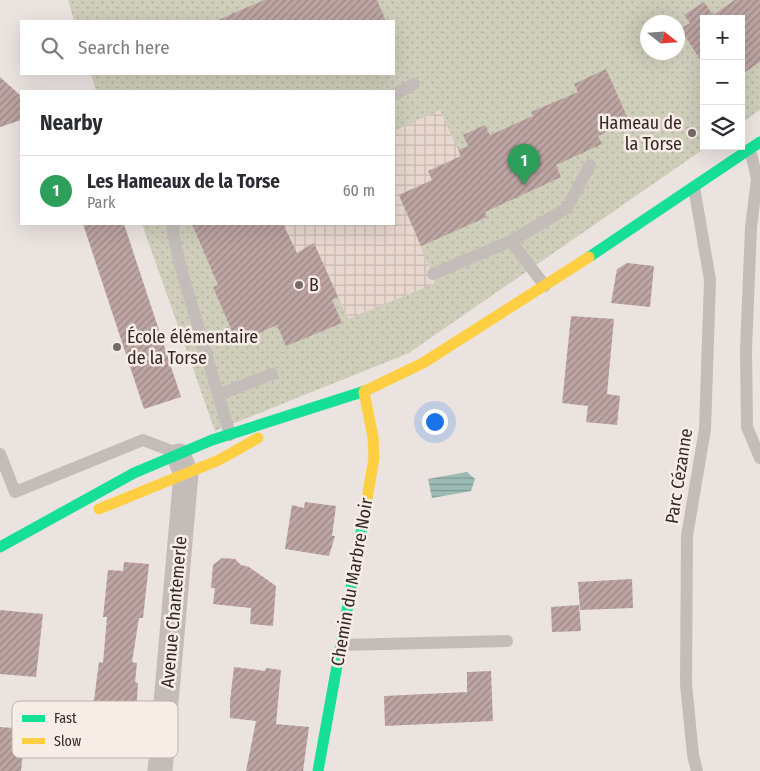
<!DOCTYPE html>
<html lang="en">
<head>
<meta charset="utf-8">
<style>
  :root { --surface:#fff; --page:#f7f7f7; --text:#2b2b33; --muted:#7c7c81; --line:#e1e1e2; --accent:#746a68 }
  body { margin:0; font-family:"Fira Sans Condensed",sans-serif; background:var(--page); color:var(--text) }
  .controls { position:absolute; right:15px; top:15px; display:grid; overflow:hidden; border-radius:0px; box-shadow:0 5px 20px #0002 }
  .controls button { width:45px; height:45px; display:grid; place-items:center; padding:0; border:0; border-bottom:1px solid var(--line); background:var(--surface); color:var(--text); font:25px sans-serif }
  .compass { position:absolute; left:640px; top:15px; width:45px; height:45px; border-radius:50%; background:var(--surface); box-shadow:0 5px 20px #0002; rotate:107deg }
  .you { position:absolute; left:434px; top:421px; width:18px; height:18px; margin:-12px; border:4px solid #fff; border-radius:50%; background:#1a73e8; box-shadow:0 0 0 8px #1a73e833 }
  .badge { display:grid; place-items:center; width:32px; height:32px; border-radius:50%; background:var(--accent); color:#fff; font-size:16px; font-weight:700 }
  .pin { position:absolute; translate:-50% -41px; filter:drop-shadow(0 1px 2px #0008) }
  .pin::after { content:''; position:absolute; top:26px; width:18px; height:15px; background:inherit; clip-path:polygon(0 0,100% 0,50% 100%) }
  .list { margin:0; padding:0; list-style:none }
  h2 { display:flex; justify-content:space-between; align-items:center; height:65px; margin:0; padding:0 20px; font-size:21px }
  h2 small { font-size:16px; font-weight:400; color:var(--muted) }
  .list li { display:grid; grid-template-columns:32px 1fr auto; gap:15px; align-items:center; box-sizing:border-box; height:70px; padding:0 20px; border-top:1px solid var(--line) }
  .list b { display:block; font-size:19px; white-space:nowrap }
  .list p { margin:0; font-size:16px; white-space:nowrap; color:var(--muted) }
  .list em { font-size:16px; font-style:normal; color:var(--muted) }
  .icon { flex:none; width:28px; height:28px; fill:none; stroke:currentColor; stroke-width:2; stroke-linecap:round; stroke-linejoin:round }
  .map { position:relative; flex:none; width:760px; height:771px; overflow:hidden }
  .search { position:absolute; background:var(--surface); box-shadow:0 5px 20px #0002; left:20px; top:20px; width:375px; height:55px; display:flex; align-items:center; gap:12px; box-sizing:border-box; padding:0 18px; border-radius:0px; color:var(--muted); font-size:19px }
  .panel { position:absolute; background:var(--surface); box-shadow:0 5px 20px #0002; left:20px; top:90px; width:375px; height:135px; border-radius:0px }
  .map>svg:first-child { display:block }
</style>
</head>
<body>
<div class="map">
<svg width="760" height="771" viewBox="0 0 760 771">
  <defs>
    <pattern id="park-dots" width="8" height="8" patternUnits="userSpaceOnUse" patternTransform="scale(1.25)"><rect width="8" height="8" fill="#cfcebb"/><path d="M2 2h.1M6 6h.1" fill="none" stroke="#b2b1a1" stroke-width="1.8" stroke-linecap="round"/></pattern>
    <pattern id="plaza-grid" width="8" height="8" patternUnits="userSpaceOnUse" patternTransform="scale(1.25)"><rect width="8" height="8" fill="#e8d8d0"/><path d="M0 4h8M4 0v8" fill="none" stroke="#c8b9b3"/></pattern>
    <pattern id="water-rules" width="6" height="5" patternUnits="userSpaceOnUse" patternTransform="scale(1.25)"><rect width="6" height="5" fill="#9dbbb5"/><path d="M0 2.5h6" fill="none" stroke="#819893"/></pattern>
    <pattern id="building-hatch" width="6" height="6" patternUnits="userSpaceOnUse" patternTransform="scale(1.25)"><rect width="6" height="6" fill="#bda5a3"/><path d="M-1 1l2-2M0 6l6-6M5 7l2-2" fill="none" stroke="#9a8685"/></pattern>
  </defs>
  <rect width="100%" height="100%" fill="#eae3e0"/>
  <path fill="url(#park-dots)" fill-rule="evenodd" d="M68 0H760V110L741 123V19H704V146H708L409 353 215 431 142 224H394V91H96L91 74H394V21H74ZM648 22H678V52H648Z"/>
  <polygon fill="url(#plaza-grid)" points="440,110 461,156 428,171 432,180 399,195 436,283 348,319 314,243 297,253 283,224 394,224 394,131"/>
  <polygon fill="url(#water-rules)" points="467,472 475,479 471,491 432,498 428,479"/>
  <g fill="url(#building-hatch)">
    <polygon points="264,0 377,0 386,21 216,21"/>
    <polygon points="735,0 760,0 760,62 741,75 741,19 704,19 704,65 680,29 690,23 684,15 704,2 713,15"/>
    <polygon points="606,69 629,121 598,136 602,144 556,165 561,177 485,212 487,217 421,246 399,195 432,180 428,171 461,156 458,150 468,146 463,135 485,125 490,135 533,116 531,112 578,92 574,84"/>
    <polygon points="0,77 21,96 21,120 0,127"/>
    <polygon points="83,224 124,224 181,397 144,409"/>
    <polygon points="192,224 283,224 297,253 314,243 338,297 332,300 342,323 286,346 277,325 237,343 213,287 218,285"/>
    <polygon points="627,263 654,266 650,307 611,303 617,269"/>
    <polygon points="571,316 614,319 607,394 620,396 617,425 586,422 588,406 562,403"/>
    <polygon points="305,502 336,506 332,536 335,536 329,556 285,549 292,505 304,508"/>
    <polygon points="222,558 235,559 241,565 249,567 276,586 273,626 250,624 251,608 213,604 215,588 211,588 213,565"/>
    <polygon points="124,562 149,564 143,618 139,618 132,662 137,663 135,682 138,683 137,701 134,701 133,713 126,712 124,726 91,723 99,662 103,663 107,617 103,617 108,570 123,571"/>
    <polygon points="632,579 633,608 580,610 578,582"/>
    <polygon points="579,605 581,631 552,632 551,607"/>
    <polygon points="0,610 43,614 36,677 0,674"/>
    <polygon points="234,667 265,671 266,668 281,670 276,724 309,727 303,771 246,771 256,721 230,718 230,701"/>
    <polygon points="491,671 493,721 385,726 384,696 467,692 467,672"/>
    <polygon points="0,727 25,729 21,771 0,771"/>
  </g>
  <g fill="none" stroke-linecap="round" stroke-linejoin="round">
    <g stroke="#c4bcb9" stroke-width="12">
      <polyline points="394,95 414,84"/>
      <polyline points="750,149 757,179 751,227 746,350 747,427 760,458"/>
      <polyline points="694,187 710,280 705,429 687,536 686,684 693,755 697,771"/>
      <polyline points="174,224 173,232 180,265 230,435"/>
      <polyline points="511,241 567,208 590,165"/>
      <polyline points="433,274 511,241 545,286"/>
      <polyline points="218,395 272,374"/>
      <polyline points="0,454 15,492 143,440 177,453"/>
      <polyline points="341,645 507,641"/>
    </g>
    <polyline stroke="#c4bcb9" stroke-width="25" points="160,771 186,474 179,456"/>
    <g stroke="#16e098" stroke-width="11">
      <polyline points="589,257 760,142"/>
      <polyline points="0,547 134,473 212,440 365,391"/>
      <polyline points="318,771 364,516"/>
    </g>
    <g stroke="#ffcf43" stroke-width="11">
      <polyline points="365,391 423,363 589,257"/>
      <polyline points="99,509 219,460 258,438"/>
      <polyline points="364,516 374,458 373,437 364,392"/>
    </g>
  </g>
  <g fill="#746a68" stroke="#f8ece7" stroke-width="2">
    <circle cx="692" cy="133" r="5"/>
    <circle cx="299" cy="285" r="5"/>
    <circle cx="117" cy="347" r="5"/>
  </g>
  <g text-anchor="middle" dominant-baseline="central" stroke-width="5" stroke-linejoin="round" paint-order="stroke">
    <g font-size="18" fill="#342927" stroke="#f8ece7" text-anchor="start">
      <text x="682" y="123" text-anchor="end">Hameau de<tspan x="682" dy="21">la Torse</tspan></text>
      <text x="309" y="285">B</text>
      <text x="127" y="337">École élémentaire<tspan x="127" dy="21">de la Torse</tspan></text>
    </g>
    <g font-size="18" fill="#342927" stroke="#f8ece7">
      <text transform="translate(679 476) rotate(-81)">Parc Cézanne</text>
      <text transform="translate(352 582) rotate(-80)">Chemin du Marbre Noir</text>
      <text transform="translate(174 612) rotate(-85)">Avenue Chantemerle</text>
    </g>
  </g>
  <rect x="12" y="701" width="166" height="57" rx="8" fill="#f8ece7" stroke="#bdb2ad" stroke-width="1"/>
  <rect x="22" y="715" width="23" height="7" fill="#16e098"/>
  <rect x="22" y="738" width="23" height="6" fill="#ffcf43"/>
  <g font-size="14" fill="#342927">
    <text x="54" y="723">Fast</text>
    <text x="54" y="746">Slow</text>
  </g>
</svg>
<div class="controls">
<button>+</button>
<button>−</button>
<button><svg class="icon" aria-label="layers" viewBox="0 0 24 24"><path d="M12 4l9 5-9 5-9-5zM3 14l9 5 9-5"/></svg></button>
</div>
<svg class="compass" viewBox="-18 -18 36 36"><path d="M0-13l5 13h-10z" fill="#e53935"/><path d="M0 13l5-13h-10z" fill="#7c7c81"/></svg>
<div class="you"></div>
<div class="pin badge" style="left:524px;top:185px;background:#2e9e5b">1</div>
<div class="search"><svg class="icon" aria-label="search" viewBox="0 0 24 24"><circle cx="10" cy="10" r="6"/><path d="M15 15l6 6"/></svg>Search here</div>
<section class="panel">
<h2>Nearby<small></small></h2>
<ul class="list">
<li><span class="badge" style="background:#2e9e5b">1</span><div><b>Les Hameaux de la Torse</b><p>Park</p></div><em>60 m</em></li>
</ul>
</section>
</div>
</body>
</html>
